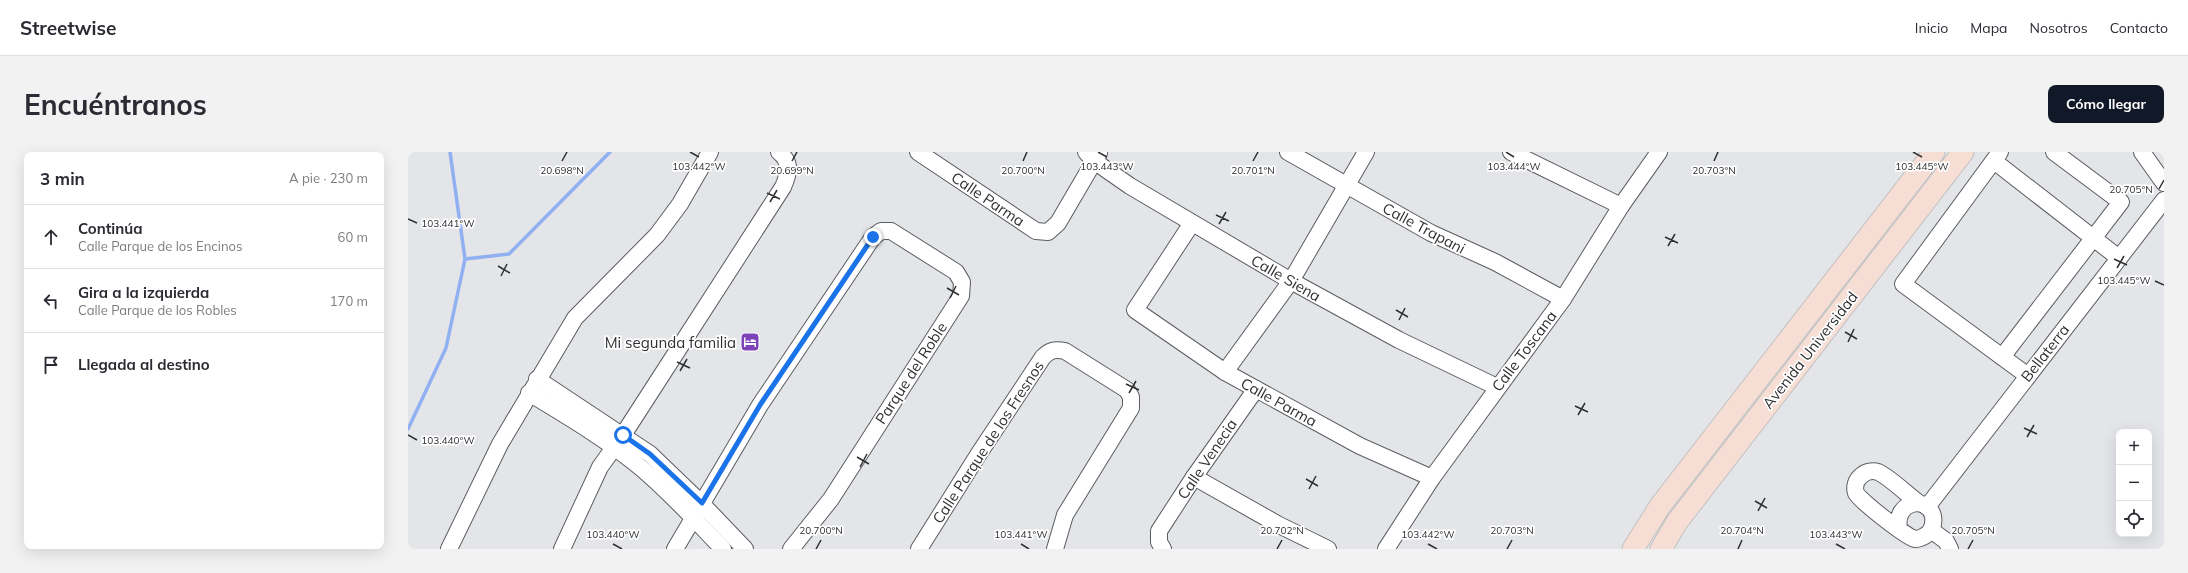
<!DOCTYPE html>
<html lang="es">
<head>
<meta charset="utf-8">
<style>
  :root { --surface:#fff; --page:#f2f2f3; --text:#2b2b33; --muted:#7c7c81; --line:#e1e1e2; --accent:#111827 }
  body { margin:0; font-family:Mulish,sans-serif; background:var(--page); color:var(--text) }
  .controls { position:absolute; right:12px; bottom:12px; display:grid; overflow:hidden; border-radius:8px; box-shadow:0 4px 16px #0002 }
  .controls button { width:36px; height:36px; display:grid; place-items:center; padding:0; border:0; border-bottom:1px solid var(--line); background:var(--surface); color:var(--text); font:20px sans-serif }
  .stop { position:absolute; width:12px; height:12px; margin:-9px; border:3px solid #1a73e8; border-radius:50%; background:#fff }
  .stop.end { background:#1a73e8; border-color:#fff; box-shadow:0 1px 4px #0008 }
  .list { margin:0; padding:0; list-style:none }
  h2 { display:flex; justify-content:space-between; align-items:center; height:52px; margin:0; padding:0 16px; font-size:17px }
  h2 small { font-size:13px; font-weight:400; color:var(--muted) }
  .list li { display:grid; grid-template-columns:26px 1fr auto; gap:12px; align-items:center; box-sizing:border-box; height:64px; padding:0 16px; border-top:1px solid var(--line) }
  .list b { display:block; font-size:15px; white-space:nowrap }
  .list p { margin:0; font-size:13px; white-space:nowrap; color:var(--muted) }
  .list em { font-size:13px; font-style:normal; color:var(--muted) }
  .icon { flex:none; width:22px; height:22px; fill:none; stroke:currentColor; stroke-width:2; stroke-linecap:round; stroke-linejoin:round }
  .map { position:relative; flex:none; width:1756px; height:397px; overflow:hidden; border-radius:8px }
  header { display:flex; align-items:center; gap:24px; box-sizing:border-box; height:56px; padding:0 20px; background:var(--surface); border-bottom:1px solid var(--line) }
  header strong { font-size:19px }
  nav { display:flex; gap:22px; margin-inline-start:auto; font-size:14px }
  .intro { display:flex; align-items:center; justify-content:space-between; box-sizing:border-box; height:96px; padding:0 24px }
  h1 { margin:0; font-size:28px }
  .button { padding:10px 18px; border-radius:8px; background:var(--accent); color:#fff; font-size:14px; font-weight:700 }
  main { display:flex; gap:24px; padding:0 24px }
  aside { flex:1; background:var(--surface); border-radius:8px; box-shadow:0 4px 16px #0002 }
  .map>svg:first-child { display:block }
</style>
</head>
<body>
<header>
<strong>Streetwise</strong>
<nav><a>Inicio</a><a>Mapa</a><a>Nosotros</a><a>Contacto</a></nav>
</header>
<div class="intro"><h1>Encuéntranos</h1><a class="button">Cómo llegar</a></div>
<main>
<aside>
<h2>3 min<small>A pie · 230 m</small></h2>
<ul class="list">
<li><svg class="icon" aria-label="ahead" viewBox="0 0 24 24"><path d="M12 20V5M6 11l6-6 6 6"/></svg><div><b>Continúa</b><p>Calle Parque de los Encinos</p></div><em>60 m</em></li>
<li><svg class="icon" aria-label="left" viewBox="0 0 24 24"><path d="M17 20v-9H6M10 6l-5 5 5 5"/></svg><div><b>Gira a la izquierda</b><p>Calle Parque de los Robles</p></div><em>170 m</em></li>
<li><svg class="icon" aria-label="arrive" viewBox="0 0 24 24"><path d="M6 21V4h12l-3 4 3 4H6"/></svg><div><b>Llegada al destino</b></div></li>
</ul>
</aside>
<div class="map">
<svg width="1756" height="397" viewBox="0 0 1756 397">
  <rect width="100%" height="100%" fill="#e3e5e8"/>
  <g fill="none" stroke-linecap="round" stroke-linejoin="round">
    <g stroke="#91b0f2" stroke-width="3.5">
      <polyline points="57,107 101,102 202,0"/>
      <polyline points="0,277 38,196 57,107 42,0"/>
    </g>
    <g stroke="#5b5d60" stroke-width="18">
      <g id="minor">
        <polyline points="510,0 628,79 640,80 650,71 691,1"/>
        <polyline points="678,0 686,9 722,34 883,129 991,188 1089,235"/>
        <polyline points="880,0 1023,81 1087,110 1155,147"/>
        <polyline points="1103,0 1213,54"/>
        <polyline points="1592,0 1495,132 1620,224"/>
        <polyline points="1734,0 1756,31"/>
        <polyline points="1586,9 1711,106"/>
        <polyline points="784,71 727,158 817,220 952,294 1024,326"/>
        <polyline points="1594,205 1713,50 1646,0"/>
        <polyline points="817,220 883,129 958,0"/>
        <polyline points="129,227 242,302 293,351 337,397"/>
        <path d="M121 241C159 264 198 287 232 315 262 340 288 369 315 397"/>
        <polyline points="786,325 871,373 920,397"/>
        <polyline points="1519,355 1756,48"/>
        <path d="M1491 376C1486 350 1519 342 1525 364 1526 370 1525 376 1521 381 1517 384 1513 387 1507 387 1501 387 1451 348 1448 341 1446 335 1448 328 1453 324 1457 320 1464 318 1470 320 1480 324 1501 344 1511 351"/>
        <polyline points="1523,378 1538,389 1542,397"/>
        <polyline points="41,397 92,292 167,166 249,83 272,52 302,0"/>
        <path d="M154 397 192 315 215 283 375 35C381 21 384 11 371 0"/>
        <polyline points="267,397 352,253 465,85 473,79 483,79 548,120 554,130 553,144 423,347 383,397"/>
        <path d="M511 397 570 303 635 205C642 198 647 197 657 199L719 238 723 245V256L657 363 647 397"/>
        <polyline points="755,397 751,390 751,379 786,325 848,237"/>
        <polyline points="978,397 1024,326 1155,147 1213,54 1251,0"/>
      </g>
    </g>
    <g stroke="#c1c1c1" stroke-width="23">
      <g id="major">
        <polyline points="1225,397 1252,354 1526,0"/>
        <polyline points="1253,397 1269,370 1555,0"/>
      </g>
    </g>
    <use href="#minor" stroke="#fff" stroke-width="16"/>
    <use href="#major" stroke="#f7ded5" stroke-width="21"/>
  </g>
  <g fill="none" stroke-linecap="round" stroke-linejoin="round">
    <polyline stroke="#1a73e8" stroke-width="5" points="215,283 242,302 294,351 352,253 465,85"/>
  </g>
  <path fill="none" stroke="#2f3031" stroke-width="1.5" d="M282 0 291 5M690 0 699 5M1098 0 1106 5M1505 0 1514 5M154 9 159 0M384 9 389 0M615 9 619 0M845 9 850 0M1306 9 1310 0M1751 37 1756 28M359 41 372 47M362 50 369 38M808 63 821 69M0 67 9 71M811 72 818 60M1257 85 1270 91M1260 94 1267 82M1706 107 1719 113M90 114 102 121M1709 116 1716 104M93 124 99 112M1747 129 1756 133M539 136 551 143M542 146 548 134M988 158 1000 165M991 168 997 156M1437 180 1449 187M1440 190 1446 177M269 210 282 216M272 219 279 207M718 232 731 238M721 241 728 229M1167 254 1180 260M1170 263 1177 251M1616 276 1629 282M0 283 9 288M1619 285 1626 273M449 305 461 312M452 315 459 302M898 327 910 334M901 337 908 324M1347 349 1359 356M1350 359 1357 346M205 392 214 397M613 392 621 397M1020 392 1029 397M1428 392 1437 397M408 397 413 388M869 397 874 388M1099 397 1104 388M1330 397 1334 388M1560 397 1565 388"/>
  <defs>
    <g id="hotel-square" transform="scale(1)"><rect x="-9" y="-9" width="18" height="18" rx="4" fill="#7f43b9" stroke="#fff"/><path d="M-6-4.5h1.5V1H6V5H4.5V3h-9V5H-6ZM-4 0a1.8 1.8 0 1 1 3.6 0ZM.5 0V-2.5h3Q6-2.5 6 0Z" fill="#fff"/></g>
  </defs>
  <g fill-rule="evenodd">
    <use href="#hotel-square" x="342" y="190"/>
  </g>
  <g text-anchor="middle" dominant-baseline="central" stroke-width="3.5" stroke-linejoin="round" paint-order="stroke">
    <g font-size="15" fill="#2f3031" stroke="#fff">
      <text transform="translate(580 47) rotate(34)">Calle Parma</text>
      <text transform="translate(1016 76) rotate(28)">Calle Trapani</text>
      <text transform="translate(878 126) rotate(30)">Calle Siena</text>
      <text transform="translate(1402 198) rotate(-52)">Avenida Universidad</text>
      <text transform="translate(1116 199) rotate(-53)">Calle Toscana</text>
      <text transform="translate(1637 201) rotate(-52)">Bellaterra</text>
      <text transform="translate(503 221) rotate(-57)">Parque del Roble</text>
      <text transform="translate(871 250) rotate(29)">Calle Parma</text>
      <text transform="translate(580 290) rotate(-57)">Calle Parque de los Fresnos</text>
      <text transform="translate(799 307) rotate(-56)">Calle Venecia</text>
    </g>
    <g font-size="15" fill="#2f3031" stroke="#fff" text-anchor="end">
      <text x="328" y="190">Mi segunda familia</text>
    </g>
  </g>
  <g font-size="10" text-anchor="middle" fill="#2f3031" stroke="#fff" stroke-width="3.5" stroke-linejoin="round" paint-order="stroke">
    <text x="699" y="18">103.443°W</text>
    <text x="1106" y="18">103.444°W</text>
    <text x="291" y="18">103.442°W</text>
    <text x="1514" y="18">103.445°W</text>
    <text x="154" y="22">20.698°N</text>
    <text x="384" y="22">20.699°N</text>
    <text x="615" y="22">20.700°N</text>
    <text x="845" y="22">20.701°N</text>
    <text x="1306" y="22">20.703°N</text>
    <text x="1723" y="41">20.705°N</text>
    <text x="40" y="75">103.441°W</text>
    <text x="1716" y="132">103.445°W</text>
    <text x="40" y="292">103.440°W</text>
    <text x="413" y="382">20.700°N</text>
    <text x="874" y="382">20.702°N</text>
    <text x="1104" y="382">20.703°N</text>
    <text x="1334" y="382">20.704°N</text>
    <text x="1565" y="382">20.705°N</text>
    <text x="205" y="386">103.440°W</text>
    <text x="613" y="386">103.441°W</text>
    <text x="1020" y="386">103.442°W</text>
    <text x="1428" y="386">103.443°W</text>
  </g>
</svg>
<div class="controls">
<button>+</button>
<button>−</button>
<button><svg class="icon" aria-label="locate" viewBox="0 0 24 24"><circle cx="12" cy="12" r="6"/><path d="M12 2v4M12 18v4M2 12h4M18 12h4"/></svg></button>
</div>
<div class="stop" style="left:215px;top:283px"></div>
<div class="stop end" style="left:465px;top:85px"></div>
</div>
</main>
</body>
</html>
